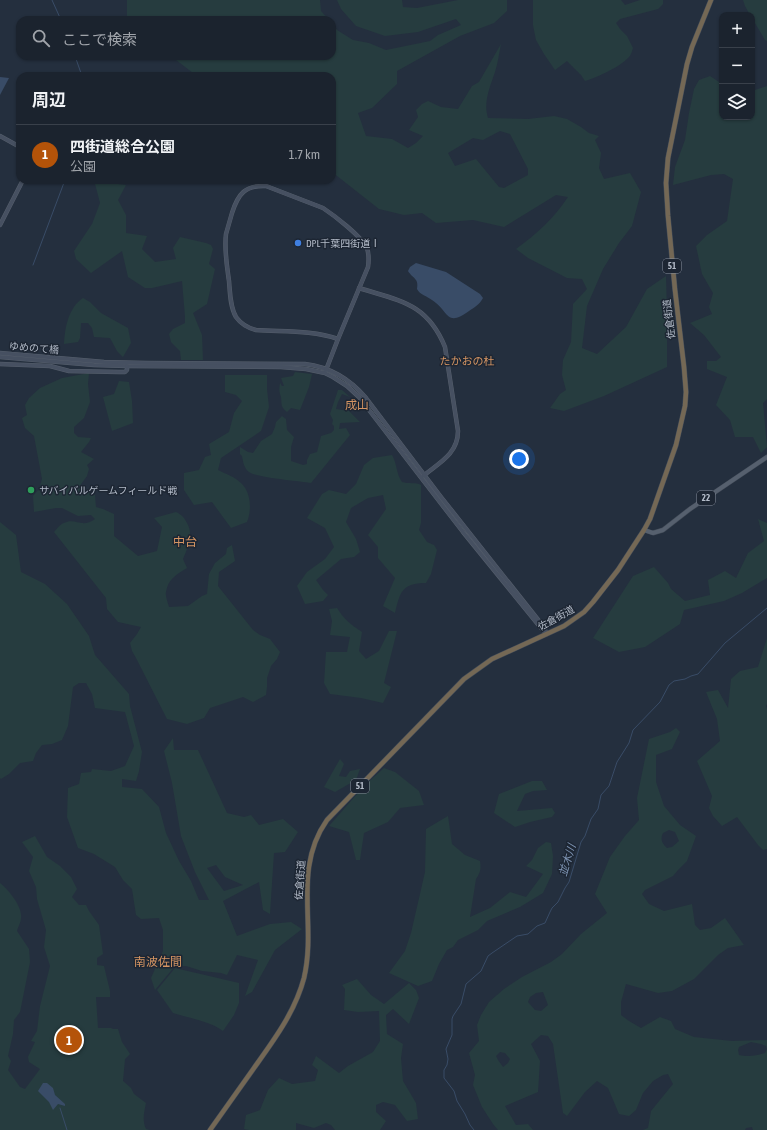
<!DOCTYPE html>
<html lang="ja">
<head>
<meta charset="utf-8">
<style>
  :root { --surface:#1b232e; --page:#242b36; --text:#f1f3f6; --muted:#a0a4aa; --line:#39404a; --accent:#b45309 }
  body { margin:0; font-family:"Asap Condensed","Noto Sans JP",sans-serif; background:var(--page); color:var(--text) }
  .controls { position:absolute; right:12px; top:12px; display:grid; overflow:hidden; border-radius:8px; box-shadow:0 1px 3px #0004 }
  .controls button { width:36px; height:36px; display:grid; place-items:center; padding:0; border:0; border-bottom:1px solid var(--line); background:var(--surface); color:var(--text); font:20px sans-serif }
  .you { position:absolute; left:519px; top:459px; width:14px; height:14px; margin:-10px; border:3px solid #fff; border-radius:50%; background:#1a73e8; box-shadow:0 0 0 6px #1a73e833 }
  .badge { display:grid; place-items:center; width:26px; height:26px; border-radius:50%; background:var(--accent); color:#fff; font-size:13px; font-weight:700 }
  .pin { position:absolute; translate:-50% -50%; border:2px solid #fff; box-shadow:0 1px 4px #0006 }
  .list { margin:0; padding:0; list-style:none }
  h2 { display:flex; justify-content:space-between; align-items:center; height:52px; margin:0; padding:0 16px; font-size:17px }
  h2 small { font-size:13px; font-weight:400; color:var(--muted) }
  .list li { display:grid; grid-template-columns:26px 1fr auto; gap:12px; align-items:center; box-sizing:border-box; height:60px; padding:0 16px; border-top:1px solid var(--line) }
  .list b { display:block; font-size:15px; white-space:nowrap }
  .list p { margin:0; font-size:13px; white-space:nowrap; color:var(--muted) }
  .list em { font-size:13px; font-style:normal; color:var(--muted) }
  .icon { flex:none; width:22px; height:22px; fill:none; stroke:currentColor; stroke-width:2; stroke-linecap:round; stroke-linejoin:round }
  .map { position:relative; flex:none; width:767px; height:1130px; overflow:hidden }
  .search { position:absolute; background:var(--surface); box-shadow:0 1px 3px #0004; left:16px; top:16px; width:320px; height:44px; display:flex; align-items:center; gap:10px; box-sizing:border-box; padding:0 14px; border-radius:12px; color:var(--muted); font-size:15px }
  .panel { position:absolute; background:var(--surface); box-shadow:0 1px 3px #0004; left:16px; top:72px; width:320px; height:112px; border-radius:12px }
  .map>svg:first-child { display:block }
</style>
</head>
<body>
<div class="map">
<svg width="767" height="1130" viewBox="0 0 767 1130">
  <rect width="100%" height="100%" fill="#242f3e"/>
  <g fill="#263c3f" fill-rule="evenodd">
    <polygon points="127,0 320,0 321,11 329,20 127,20"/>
    <path d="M337 0H402L403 7 417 8 458 0H507V11L494 23 460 36 397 71V84L372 108 358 113 366 136 392 139 408 148 416 143 423 136 409 130 418 117 416 110 422 104 428 101 441 107 458 109 472 86 479 82 501 44C499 53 498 63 495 72 490 87 483 102 488 118L528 119 554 116 567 119 581 127 589 133 599 136 595 140 601 153 599 168 604 179 630 173 641 192 632 226 619 243 603 269 587 306 582 348 597 354 626 327 647 289 666 276 667 312V367L604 396 564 411 550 408 560 394 566 390 562 375 563 360 571 342 573 304 587 289 582 279 567 278 528 258 516 249C538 233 553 219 568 197L556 195 504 227 473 220 436 223 422 213 404 215 379 209 332 172V76H197L176 60 168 56H332V24L337 30 353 40 369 43 386 50 430 41 438 35 461 25 456 19 418 32 385 36 356 26 341 9ZM500 131 510 134 528 169V175L504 188 499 187 476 159 455 166 448 153 473 138 483 140Z"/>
    <path d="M533 0H621L625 5 640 0H663V4L658 9 620 19 616 23 620 29 627 36 633 48C632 51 631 55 629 57 620 67 598 77 585 81L581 75 567 61 555 70 544 54 536 40 533 25Z"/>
    <polygon points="743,0 767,0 767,41 765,40 752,18 752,15 750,15 745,6"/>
    <polygon points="710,76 719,82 722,85 722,117 735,117 736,119 738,117 752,117 752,91 767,86 767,399 763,403 767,447 761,453 753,437 735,437 730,420 716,405 727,377 707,369 707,361 716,361 721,357 704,335 690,323 712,314 709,307 713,293 702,274 696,246 707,235 727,221 733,179 724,174 711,175 673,185 675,167 685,140 689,113 694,89 699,80"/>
    <polygon points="94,180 113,180 110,183 126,185 118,200 126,215 126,233 147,236 142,249 155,262 176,259 173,248 180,237 206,243 211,245 213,249 209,264 215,269 207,304 193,313 202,335 203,360 181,360 180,351 171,342 169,334 173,329 185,323 185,317 182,281 152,288 145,288 128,277 122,251 91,273 76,259 74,251 92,224 100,203"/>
    <path d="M83 298 90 302 101 313 128 328 131 343 123 357 117 351 110 338 94 337 92 328 88 323H81L80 338 78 342 64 344C65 328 68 308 83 298Z"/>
    <path d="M295 372 312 374 309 387 300 410 291 408 287 412C280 406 282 405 281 397 279 391 279 390 280 383L282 386H284L281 378 293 376Z"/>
    <path d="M89 373 88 384 90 402 84 418 74 427V433L78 437 91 438 89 442 81 452 94 459 87 465 89 469 87 476 79 487 95 495 96 507 103 509 114 514V536L138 556 157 551 162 527 154 518 176 512C182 515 184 517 187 523 194 535 188 547 183 559L187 568C177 574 168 579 166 592 165 596 168 603 169 607L188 606 202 596 207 594 209 574 215 563 226 554 227 548 232 545 235 561 219 572 218 586 253 630 260 635 270 639 280 652 277 659 271 666 267 678V687L266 695 253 702 243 697 210 708 204 718 187 724 167 719 136 658 132 651 130 643 137 634 141 627 118 622 107 609 106 598 54 532C57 529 60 524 64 523 75 517 82 529 95 519L91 515 78 516 62 508H56L34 512 33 496 39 489 42 479 34 436 25 428 22 418 27 415 25 405 29 398 40 388 62 378Z"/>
    <path d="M225 375H267V389L269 407 261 431 221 458 218 470C226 474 235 477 241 483 251 492 252 510 247 522L231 528 212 502 194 505 184 490V473L199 470 205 457 211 455 209 444 229 432 234 413 242 401 236 395 225 392Z"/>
    <polygon points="119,381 129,382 132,401 133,423 112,431 103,397 114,394"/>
    <path d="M338 390H342L350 397 342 394 338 402 336 409 349 411 360 422 340 423 339 429 346 428 350 435 311 483C300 481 257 478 249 472 244 468 243 462 242 456L240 454V447L248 452 253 453 261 441 272 434 275 427 276 422 282 416 286 419 287 430 294 437 291 447V461L303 465 307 464V460L310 454 317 452 321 436 331 433 334 430V426L332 424 333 420 330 414Z"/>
    <path d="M392 455C397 463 396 474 402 482 408 484 416 482 421 485V523L419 530 427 542 434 545 437 550 431 574 426 583C402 583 400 592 395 613L383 606 395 578 378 558V547L368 535 386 509 383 495 368 498 351 508 346 522 356 539 360 552 354 557 341 559 316 580 323 590 328 595 323 601 305 604 297 586 307 572 325 559 334 547 325 528 307 518 322 494 329 490 346 494 356 484 364 465 373 458Z"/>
    <polygon points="758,519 767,523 767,578 742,593 724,601 684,610 680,624 645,647 619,652 593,638 633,576 654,567 668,583 671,589 685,601 710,595 708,580 725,571 736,578 748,553 764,541"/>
    <path d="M0 522 16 535 21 572 45 584 67 604 89 636 95 655 129 694 130 706 142 752 139 771 136 781 122 779V787L142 789 159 807 166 833 179 861 191 881 199 900H209L195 872 181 836 172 783 164 751 173 738 174 750H198L227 813 244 817 251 815 259 825 283 819 298 832 285 852 274 853 270 914 263 910 259 882 223 901 237 936 270 924 291 922 302 929 275 950 252 992 245 996 258 960 237 955 227 975 221 973 202 971 186 966H175L155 990 151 978 163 951V930L159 918 141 919 136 915 132 889 123 880 115 867 94 854 78 848 67 817 68 788 79 784 81 773 91 772 92 769 111 771 125 766 134 746 125 712 95 708 92 694 86 683H79L73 687 68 726 62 740 52 744 42 745 36 753 33 761 20 763 9 774 1 779 0 778ZM216 865 225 877 243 885 224 891 207 868Z"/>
    <path d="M337 608C343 618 351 625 362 632L359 651 366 659 379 651 389 631H397L384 683 391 687 383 703 361 698 330 694 324 683 326 652H347L350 637 330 635 332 621 329 609Z"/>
    <polygon points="767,638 767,704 766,706 767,709 767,849 763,850 758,845 737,817 722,826 713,816 709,808 712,796 697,761 720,741 717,719 706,692 718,690 728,708 731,679 740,671 758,667"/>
    <path d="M676 728 680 732 672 749 656 755V782L664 806 680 825 696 836 687 861 678 870 673 876 645 890 642 894 649 904 664 911 692 904 695 925 700 930 711 928 725 918 744 945 728 948 718 955 694 979 672 991 658 993 626 984 621 1002V1015L629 1021 641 1028 660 1017 671 1021 675 1029 694 1037 732 1041 767 1040V1130H753L752 1127 746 1128 745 1130H643L648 1128 651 1111 673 1084 668 1074 663 1075 653 1081 643 1093 636 1110 629 1116 619 1114 608 1088 597 1081 585 1092 567 1116 563 1113 553 1044 548 1036 541 1035 531 1044 540 1061 538 1092 505 1106 516 1125 528 1124 533 1130H498L493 1124 482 1107 473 1085 475 1075 469 1053 479 1041 477 1025 481 1015 489 1002 504 989 522 977 551 962 562 954 581 934 607 913 595 894 610 857 625 836 639 820 637 798 649 739 670 732ZM669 830 675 832 679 841 672 847 667 848C662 843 660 840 663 833ZM543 992 548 1005 541 1011 535 1010 528 1002 530 997 536 993ZM751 1042 761 1044 766 1046 767 1049 765 1053C755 1056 749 1057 739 1055L738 1050 739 1047ZM500 1052 505 1053 510 1059 508 1063 503 1067 498 1060 496 1056Z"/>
    <polygon points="340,759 344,764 339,776 346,777 350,771 360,769 356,780 335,792 324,787"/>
    <polygon points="384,768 395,772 419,791 424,805 400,808 388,822 364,833 360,860 356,860 349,832 329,826 365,785"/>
    <polygon points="532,781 542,781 547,790 533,791 525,794 517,811 552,808 555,813 552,817 530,822 515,827 494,813 499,794"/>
    <path d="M448 816 452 844 465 855 480 861C481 868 481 872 476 879L470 917 490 908 510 892 526 897 543 874 526 866 532 860 538 848 546 842 551 843 553 856 552 874 543 893 520 907 487 921 478 930 458 940 453 947 447 950 439 964 432 981 418 986 389 973 405 951 411 933 425 872 426 829Z"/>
    <path d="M35 836 47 857 60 866 71 877 77 889 72 897 79 905H86L89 911 99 925 103 954 97 958V965L104 966 110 991V997H96L98 1028H111L113 1029H118L122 1042 130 1054 125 1059 123 1081 131 1088 134 1094 146 1103C144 1113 142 1120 146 1129L150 1130H0V883C8 889 23 907 21 918 21 922 18 927 17 931L29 949 30 962 20 1012 14 1020 13 1034 8 1056 11 1061 8 1070 20 1087 25 1089 40 1069 29 1062 28 1057 35 1042 31 1041 37 1031 40 1006 50 966 44 947 46 930 37 899 36 887 29 871 33 857 22 842Z"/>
    <path d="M175 968 239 983V1003L234 1015 223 1031C210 1021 188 1018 173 1013L157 990Z"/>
    <polygon points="357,979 371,995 384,1004 409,983 416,990 419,998 409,1024 393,1009 386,1015 387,1034 403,1044 401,1058 403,1081 416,1103 418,1119 407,1121 395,1105 383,1102 376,1105 376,1112 386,1121 380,1130 335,1130 331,1125 326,1123 314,1128 296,1123 296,1130 249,1130 244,1129 246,1115 260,1110 268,1090 279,1078 292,1084 315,1081 318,1070 312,1065 316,1056 339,1073 348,1066 373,1052 380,1041 379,1011 358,1012 344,1010 345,989 342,985"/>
  </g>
  <g fill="#394c67">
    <polygon points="0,77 9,78 0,95"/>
    <path d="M416 263 446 272 480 294 483 298C480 304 475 307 469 311 446 328 449 311 432 300 427 296 420 295 417 289 419 278 413 279 408 271L410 267Z"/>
    <polygon points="43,1083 47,1083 53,1088 55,1095 65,1104 65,1106 58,1104 53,1110 49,1102 38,1091"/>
  </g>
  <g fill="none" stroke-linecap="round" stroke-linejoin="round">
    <g stroke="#394c67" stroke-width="1">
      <polyline points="52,0 61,20"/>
      <polyline points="75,56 82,76"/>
      <polyline points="33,265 65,180"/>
      <polyline points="60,1108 67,1130"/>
      <polyline points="474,1130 470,1125 465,1114 457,1101 454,1091 444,1078 444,1070 447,1065 448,1059 446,1049 452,1035 452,1019 453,1016 461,1004 466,984 481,971 488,956 492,953 517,936 528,934 537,926 545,923 550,912 552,908 558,902 565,888 569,882 581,842 585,836 591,819 598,809 601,795 609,786 617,762 629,743 633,730 660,702 669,685 674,681 685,679 691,676 698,674 725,643 767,608"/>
    </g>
    <g stroke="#565f6c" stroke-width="4.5">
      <g id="secondary">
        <polyline points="0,136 20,147"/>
        <polyline points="0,225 23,180"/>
        <path d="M359 288C400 301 427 303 445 347L458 431C458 454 439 463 423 476"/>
        <path d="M0 353 104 362 146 363 305 364C330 367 350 379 366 398L441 497 543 626 547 634"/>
        <polyline points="0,357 94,365 127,366 281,367 306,369 325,373 333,377 347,386 359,397 463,532 541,628 545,632"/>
        <polyline points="0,364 50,366 69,371 119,372 125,372 127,370 127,366"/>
        <path d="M326 370 338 339 368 267C369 260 369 254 367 248 361 236 335 216 323 208L266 186C245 185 238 194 232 213 230 220 228 227 226 234 224 250 227 266 229 281 230 292 230 307 236 317 241 324 248 328 256 330 283 332 312 330 338 339"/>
      </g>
    </g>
    <g stroke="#414a57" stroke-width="5">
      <polyline id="primary" points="644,530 653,533 663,530 690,509 767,457"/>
    </g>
    <g stroke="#434c59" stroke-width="5.5">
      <path id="highway" d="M210 1130C225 1109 239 1089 254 1068 274 1040 295 1012 304 978 317 923 292 870 327 820L464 679 492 659 564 626 584 612 593 602 618 570 644 530 650 519 676 445 685 406 686 392 684 367 675 290 668 216 666 183 668 158 687 64 692 47 711 0"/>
    </g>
    <use href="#secondary" stroke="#465061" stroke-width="3.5"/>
    <use href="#primary" stroke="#56606e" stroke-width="4"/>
    <use href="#highway" stroke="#746855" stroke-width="4.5"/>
  </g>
  <circle fill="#3f7fe0" stroke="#1d2633" stroke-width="1.5" cx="298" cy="243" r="4"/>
  <circle fill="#2e9e5b" stroke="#1d2633" stroke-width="1.5" cx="31" cy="490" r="4"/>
  <g text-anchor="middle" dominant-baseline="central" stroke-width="3" stroke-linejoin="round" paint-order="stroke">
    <g fill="#1d2633" stroke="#878f9c" stroke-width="1">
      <rect x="663" y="259" width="18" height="14" rx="3"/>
      <rect x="697" y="491" width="18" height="14" rx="3"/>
      <rect x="351" y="779" width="18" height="14" rx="3"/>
    </g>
    <g font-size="9" font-weight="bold" fill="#b4bcc9">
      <text x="672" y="266">51</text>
      <text x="706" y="498">22</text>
      <text x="360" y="786">51</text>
    </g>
    <g font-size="10" fill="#b4bcc9" stroke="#1d2633" text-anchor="start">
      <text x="306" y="243">DPL千葉四街道Ⅰ</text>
      <text x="39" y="490">サバイバルゲームフィールド戦</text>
    </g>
    <g font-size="10" fill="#b4bcc9" stroke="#1d2633">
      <text transform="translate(669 319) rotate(-97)">佐倉街道</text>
      <text transform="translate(34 348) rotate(5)">ゆめのて橋</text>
      <text transform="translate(556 618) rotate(-29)">佐倉街道</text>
      <text transform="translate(300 880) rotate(-86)">佐倉街道</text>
    </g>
    <g font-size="11" fill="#d59563" stroke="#1d2633">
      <text x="467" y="361">たかおの杜</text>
    </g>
    <g font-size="11" font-style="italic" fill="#7c92b1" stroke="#1d2633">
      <text transform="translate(567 860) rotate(-73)">並木川</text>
    </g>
    <g font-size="12" fill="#d59563" stroke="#1d2633">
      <text x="357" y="405">成山</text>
      <text x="185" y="542">中台</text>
      <text x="158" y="962">南波佐間</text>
    </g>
  </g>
</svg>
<div class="controls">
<button>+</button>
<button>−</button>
<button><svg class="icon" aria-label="layers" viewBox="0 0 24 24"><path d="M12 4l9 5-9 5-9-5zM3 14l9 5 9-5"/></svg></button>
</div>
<div class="you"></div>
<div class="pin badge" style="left:69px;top:1040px">1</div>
<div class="search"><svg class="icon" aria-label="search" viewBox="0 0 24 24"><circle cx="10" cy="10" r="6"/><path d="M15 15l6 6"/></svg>ここで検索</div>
<section class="panel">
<h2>周辺<small></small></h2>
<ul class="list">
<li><span class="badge">1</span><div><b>四街道総合公園</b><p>公園</p></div><em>1.7 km</em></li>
</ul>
</section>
</div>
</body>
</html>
